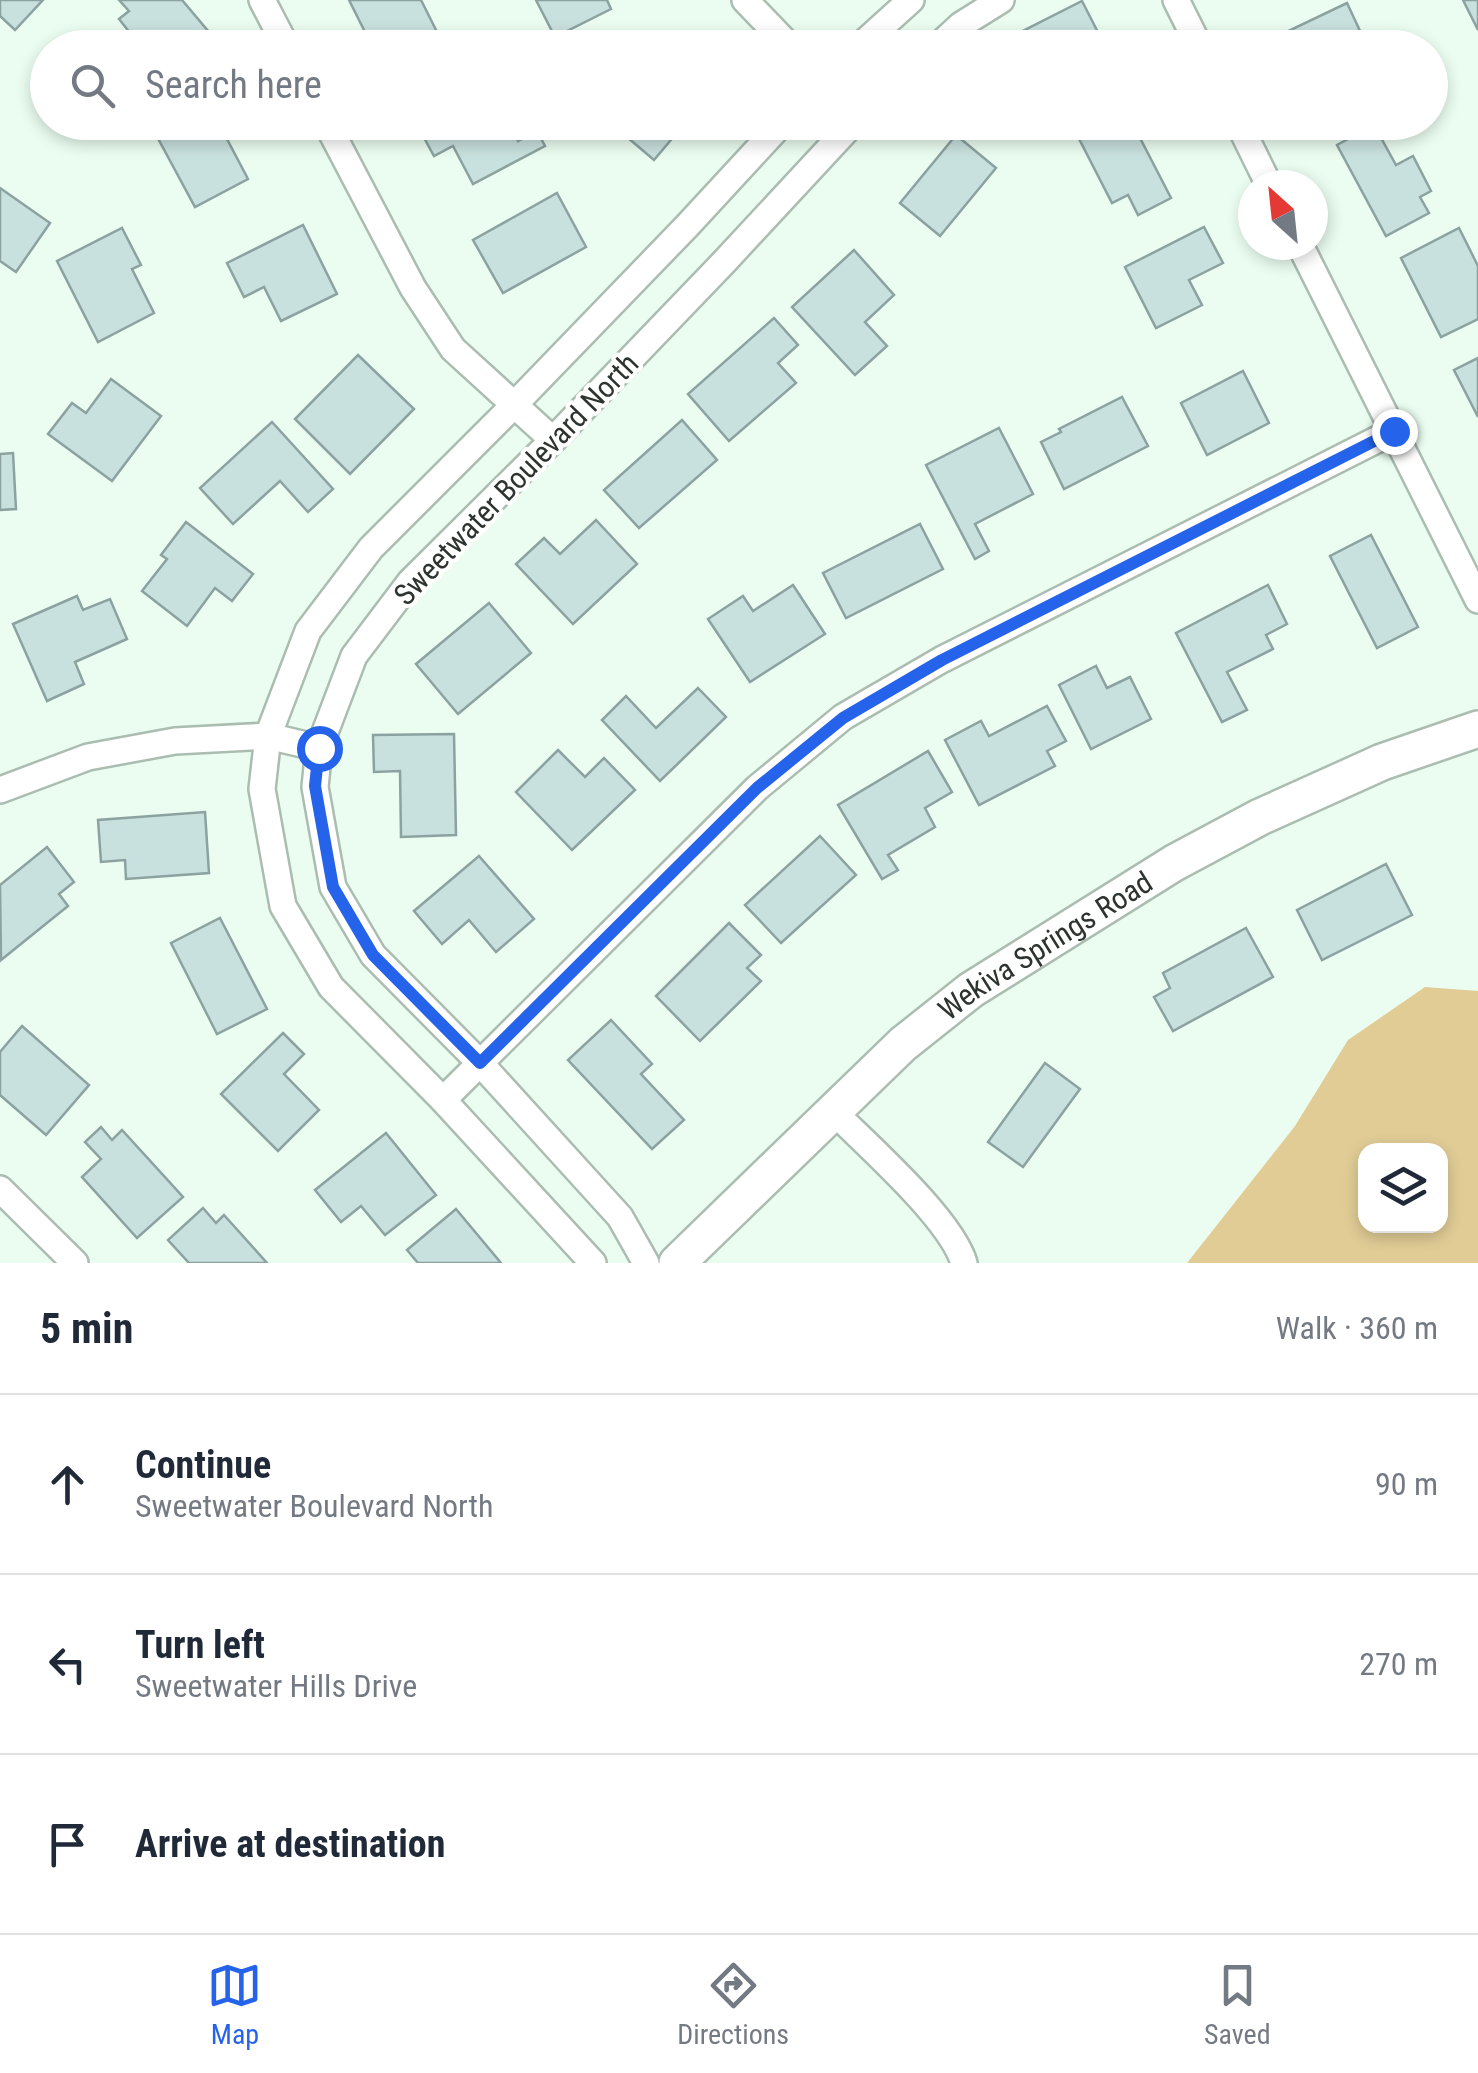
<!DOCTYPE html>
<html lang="en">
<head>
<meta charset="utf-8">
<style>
  :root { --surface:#fff; --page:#f2f2f3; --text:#1f2937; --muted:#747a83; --line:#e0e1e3; --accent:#2563eb }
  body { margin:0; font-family:"Roboto Condensed",sans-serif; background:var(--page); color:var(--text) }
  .controls { position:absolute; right:30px; bottom:30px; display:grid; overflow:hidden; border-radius:20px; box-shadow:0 5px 15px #0003 }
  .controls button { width:90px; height:90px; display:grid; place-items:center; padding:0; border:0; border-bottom:2px solid var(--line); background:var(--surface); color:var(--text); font:50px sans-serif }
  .compass { position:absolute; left:1238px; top:170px; width:90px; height:90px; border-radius:50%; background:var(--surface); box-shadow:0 5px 15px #0003; rotate:333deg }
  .stop { position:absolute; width:30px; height:30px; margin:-22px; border:8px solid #2563eb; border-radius:50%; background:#fff }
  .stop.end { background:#2563eb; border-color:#fff; box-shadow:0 2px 10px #0008 }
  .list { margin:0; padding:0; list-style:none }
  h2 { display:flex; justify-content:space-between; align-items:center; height:130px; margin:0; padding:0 40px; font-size:42px }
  h2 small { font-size:32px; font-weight:400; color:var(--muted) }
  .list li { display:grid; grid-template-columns:65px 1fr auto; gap:30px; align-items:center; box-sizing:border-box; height:180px; padding:0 40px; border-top:2px solid var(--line) }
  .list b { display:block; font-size:38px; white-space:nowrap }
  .list p { margin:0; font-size:32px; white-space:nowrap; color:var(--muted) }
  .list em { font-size:32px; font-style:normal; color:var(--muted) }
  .icon { flex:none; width:55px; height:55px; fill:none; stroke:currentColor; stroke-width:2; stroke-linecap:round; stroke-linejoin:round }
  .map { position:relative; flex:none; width:1478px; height:1263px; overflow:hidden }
  .search { position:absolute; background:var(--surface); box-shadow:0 5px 15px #0003; left:30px; right:30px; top:30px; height:110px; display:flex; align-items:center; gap:25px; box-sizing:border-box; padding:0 35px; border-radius:55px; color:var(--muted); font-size:38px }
  .sheet { height:670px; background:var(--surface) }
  nav { display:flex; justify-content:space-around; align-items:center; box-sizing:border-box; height:140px; border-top:2px solid var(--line); background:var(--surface); font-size:28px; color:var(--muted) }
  nav a { display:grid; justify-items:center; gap:5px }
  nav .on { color:var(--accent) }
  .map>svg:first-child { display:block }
</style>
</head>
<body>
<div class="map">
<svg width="1478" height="1263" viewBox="0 0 1478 1263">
  <rect width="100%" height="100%" fill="#ebfdf1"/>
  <path fill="#e1cc96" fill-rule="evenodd" d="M1425 987 1478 991V1263H1187L1295 1126 1348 1040ZM1366 1150H1440V1226H1366Z"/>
  <g fill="#c9e1de" stroke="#8ba2a0" stroke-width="2.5">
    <polygon points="0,0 43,0 15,30 0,16"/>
    <polygon points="119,0 182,0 214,38 203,48 142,48 119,19 129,11"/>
    <polygon points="349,0 421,0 445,48 373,48"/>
    <polygon points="536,0 607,0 611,9 555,37"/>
    <polygon points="1463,0 1478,0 1478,30"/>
    <polygon points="1082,1 1106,48 1017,48 1011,37"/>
    <polygon points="1347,3 1368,48 1289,48 1282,34"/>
    <polygon points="171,122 218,122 248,179 195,207 154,131"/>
    <polygon points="509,122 518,141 537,131 545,146 473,184 453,146 434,156 416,123"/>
    <polygon points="617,122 686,122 654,160 614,126"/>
    <polygon points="1087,122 1143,122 1147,129 1138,134 1171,198 1138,215 1128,195 1112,203 1074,129"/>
    <polygon points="1374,125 1396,165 1413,156 1431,191 1420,197 1429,213 1386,236 1337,145"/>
    <polygon points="956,135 996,168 940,236 900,203"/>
    <polygon points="0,188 50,223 16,272 0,261"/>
    <polygon points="557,193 586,247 503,293 473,240"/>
    <polygon points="303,225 337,294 281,321 264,287 244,297 227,263"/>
    <polygon points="1204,227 1223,263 1189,280 1202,305 1156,328 1125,267"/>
    <polygon points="122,228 141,265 132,269 154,313 98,342 57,261"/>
    <polygon points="1459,228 1478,266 1478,319 1441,337 1401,258"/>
    <polygon points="854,250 894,295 865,322 887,346 855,375 792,307"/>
    <polygon points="774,318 798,345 778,363 796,383 729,441 688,394"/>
    <polygon points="358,355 414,409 350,474 295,419"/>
    <polygon points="1478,358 1478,417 1454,370"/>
    <polygon points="1243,371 1269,423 1207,455 1181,403"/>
    <polygon points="111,379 161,416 112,481 48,434 72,403 86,413"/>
    <polygon points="1122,397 1148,446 1064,489 1041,442 1061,432 1059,429"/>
    <polygon points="682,420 717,460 639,528 604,490"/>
    <polygon points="272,422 333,489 308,512 280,481 233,524 200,488"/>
    <polygon points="999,428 1033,494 975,524 989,551 975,559 926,465"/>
    <polygon points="13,453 16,509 0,510 0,454"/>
    <polygon points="596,520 637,564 573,624 516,564 544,538 560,554"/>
    <polygon points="186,522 253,574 232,601 215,588 187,626 142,591 167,559 161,555"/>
    <polygon points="920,524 943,569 846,618 823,573"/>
    <polygon points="1371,535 1418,627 1377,648 1330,556"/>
    <polygon points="793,585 825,634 750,682 708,619 743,596 753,611"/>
    <polygon points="1268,585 1287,624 1266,635 1273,649 1227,672 1247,710 1222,722 1176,633"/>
    <polygon points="77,596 83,610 110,599 127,639 75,662 84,684 47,701 13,624"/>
    <polygon points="489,603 531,653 458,714 416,664"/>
    <polygon points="1096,666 1107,688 1130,677 1151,719 1091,749 1059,685"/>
    <polygon points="698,688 726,717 660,781 602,720 626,696 656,728"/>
    <polygon points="1047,706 1066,741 1047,751 1055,766 979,805 945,740 981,721 989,736"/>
    <polygon points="454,734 456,835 401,837 400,771 374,772 373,735"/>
    <polygon points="558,750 585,777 604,758 635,790 572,850 516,792"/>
    <polygon points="928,751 952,792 925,808 935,827 888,855 898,870 882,879 838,805"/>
    <polygon points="205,812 209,873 126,879 125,860 101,862 98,820"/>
    <polygon points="820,836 856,875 781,943 745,905"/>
    <polygon points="47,847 74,882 59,894 68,906 1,960 0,885"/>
    <polygon points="479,856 534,919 496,952 469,920 442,944 414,911"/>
    <polygon points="1386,864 1412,915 1322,960 1297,910"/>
    <polygon points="220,918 267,1009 217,1034 171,943"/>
    <polygon points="729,923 761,955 747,968 761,981 700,1041 656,996"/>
    <polygon points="1246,928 1273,977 1173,1031 1154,997 1170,988 1163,973"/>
    <polygon points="611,1020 652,1064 641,1074 684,1120 652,1149 568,1060"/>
    <polygon points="22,1026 89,1085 46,1135 0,1095 0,1052"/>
    <polygon points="283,1033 304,1054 284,1074 319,1110 278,1151 221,1094"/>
    <polygon points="1045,1063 1080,1089 1023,1167 988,1142"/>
    <polygon points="101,1127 112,1140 122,1130 183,1197 137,1238 82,1177 101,1159 85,1142"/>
    <polygon points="386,1133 436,1195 385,1235 361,1206 341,1222 315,1190"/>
    <polygon points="203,1208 216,1223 224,1215 267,1263 189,1263 168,1240"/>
    <polygon points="456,1209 501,1263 418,1263 407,1250"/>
  </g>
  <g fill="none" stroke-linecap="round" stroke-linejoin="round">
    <g stroke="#abbdb1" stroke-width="30">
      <g id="street">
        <polyline points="262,0 287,48"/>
        <polyline points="745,0 791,48"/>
        <polyline points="1176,0 1200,48"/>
        <polyline points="858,48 911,0"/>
        <polyline points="936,48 961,25 1001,0"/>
        <polyline points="326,122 413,288 453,349 553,440"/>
        <polyline points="1238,122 1269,185"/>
        <polyline points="1300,245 1478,600"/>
        <polyline points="0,790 88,757 175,741 268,736 319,748"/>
        <polyline points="443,1100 757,788 843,717 941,660 1394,431"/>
        <path d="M834 1112C869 1147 951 1219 964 1263"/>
        <polyline points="0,1189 75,1263"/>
        <polyline points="593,1263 443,1100 331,987 283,906 262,789 268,736 308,631 371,548 515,404 687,226 783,122"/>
        <polyline points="646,1263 620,1217 480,1063 373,955 333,887 315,787 319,748 354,656 410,582 553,440 725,261 854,122"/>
      </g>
    </g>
    <g stroke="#abbdb1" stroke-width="40">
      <g id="secondary">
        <path id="s1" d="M677 1263 903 1044 971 990 1174 863 1260 817 1382 762 1478 729"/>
      </g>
    </g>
    <use href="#street" stroke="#fff" stroke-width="25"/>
    <use href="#secondary" stroke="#fff" stroke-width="35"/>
  </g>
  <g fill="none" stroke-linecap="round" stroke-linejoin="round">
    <polyline stroke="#2563eb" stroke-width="12" points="319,748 315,786 333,887 373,955 480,1063 757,788 843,718 942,660 1394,431"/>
  </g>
  <g text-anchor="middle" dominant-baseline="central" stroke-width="8" stroke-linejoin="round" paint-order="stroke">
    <g font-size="30" fill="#2d342f" stroke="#fff">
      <text transform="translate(516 479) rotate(-46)">Sweetwater Boulevard North</text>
      <text stroke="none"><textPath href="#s1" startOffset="488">Wekiva Springs Road</textPath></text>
    </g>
  </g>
</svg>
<div class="controls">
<button><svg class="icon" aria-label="layers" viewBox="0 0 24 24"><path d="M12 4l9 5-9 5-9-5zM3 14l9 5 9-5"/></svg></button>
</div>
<svg class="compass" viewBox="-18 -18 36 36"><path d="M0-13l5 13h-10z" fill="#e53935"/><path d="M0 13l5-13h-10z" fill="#747a83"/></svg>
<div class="stop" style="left:319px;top:748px"></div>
<div class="stop end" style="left:1394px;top:431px"></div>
<div class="search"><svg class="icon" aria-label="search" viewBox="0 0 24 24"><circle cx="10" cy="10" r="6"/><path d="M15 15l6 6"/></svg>Search here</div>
</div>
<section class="sheet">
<h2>5 min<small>Walk · 360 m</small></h2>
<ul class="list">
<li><svg class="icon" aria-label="ahead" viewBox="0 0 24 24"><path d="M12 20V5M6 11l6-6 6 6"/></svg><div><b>Continue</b><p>Sweetwater Boulevard North</p></div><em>90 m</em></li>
<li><svg class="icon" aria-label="left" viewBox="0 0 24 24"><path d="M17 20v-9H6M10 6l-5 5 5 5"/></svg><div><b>Turn left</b><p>Sweetwater Hills Drive</p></div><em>270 m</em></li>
<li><svg class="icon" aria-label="arrive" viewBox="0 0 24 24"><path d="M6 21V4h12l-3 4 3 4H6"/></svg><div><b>Arrive at destination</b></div></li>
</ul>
</section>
<nav>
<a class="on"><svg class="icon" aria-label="map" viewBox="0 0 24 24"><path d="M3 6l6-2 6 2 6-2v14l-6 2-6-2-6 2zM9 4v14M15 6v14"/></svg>Map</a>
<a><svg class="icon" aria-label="directions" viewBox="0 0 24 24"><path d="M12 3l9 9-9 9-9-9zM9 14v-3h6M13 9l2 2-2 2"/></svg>Directions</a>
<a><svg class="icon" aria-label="saved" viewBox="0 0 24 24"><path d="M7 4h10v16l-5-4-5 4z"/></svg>Saved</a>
</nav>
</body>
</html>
